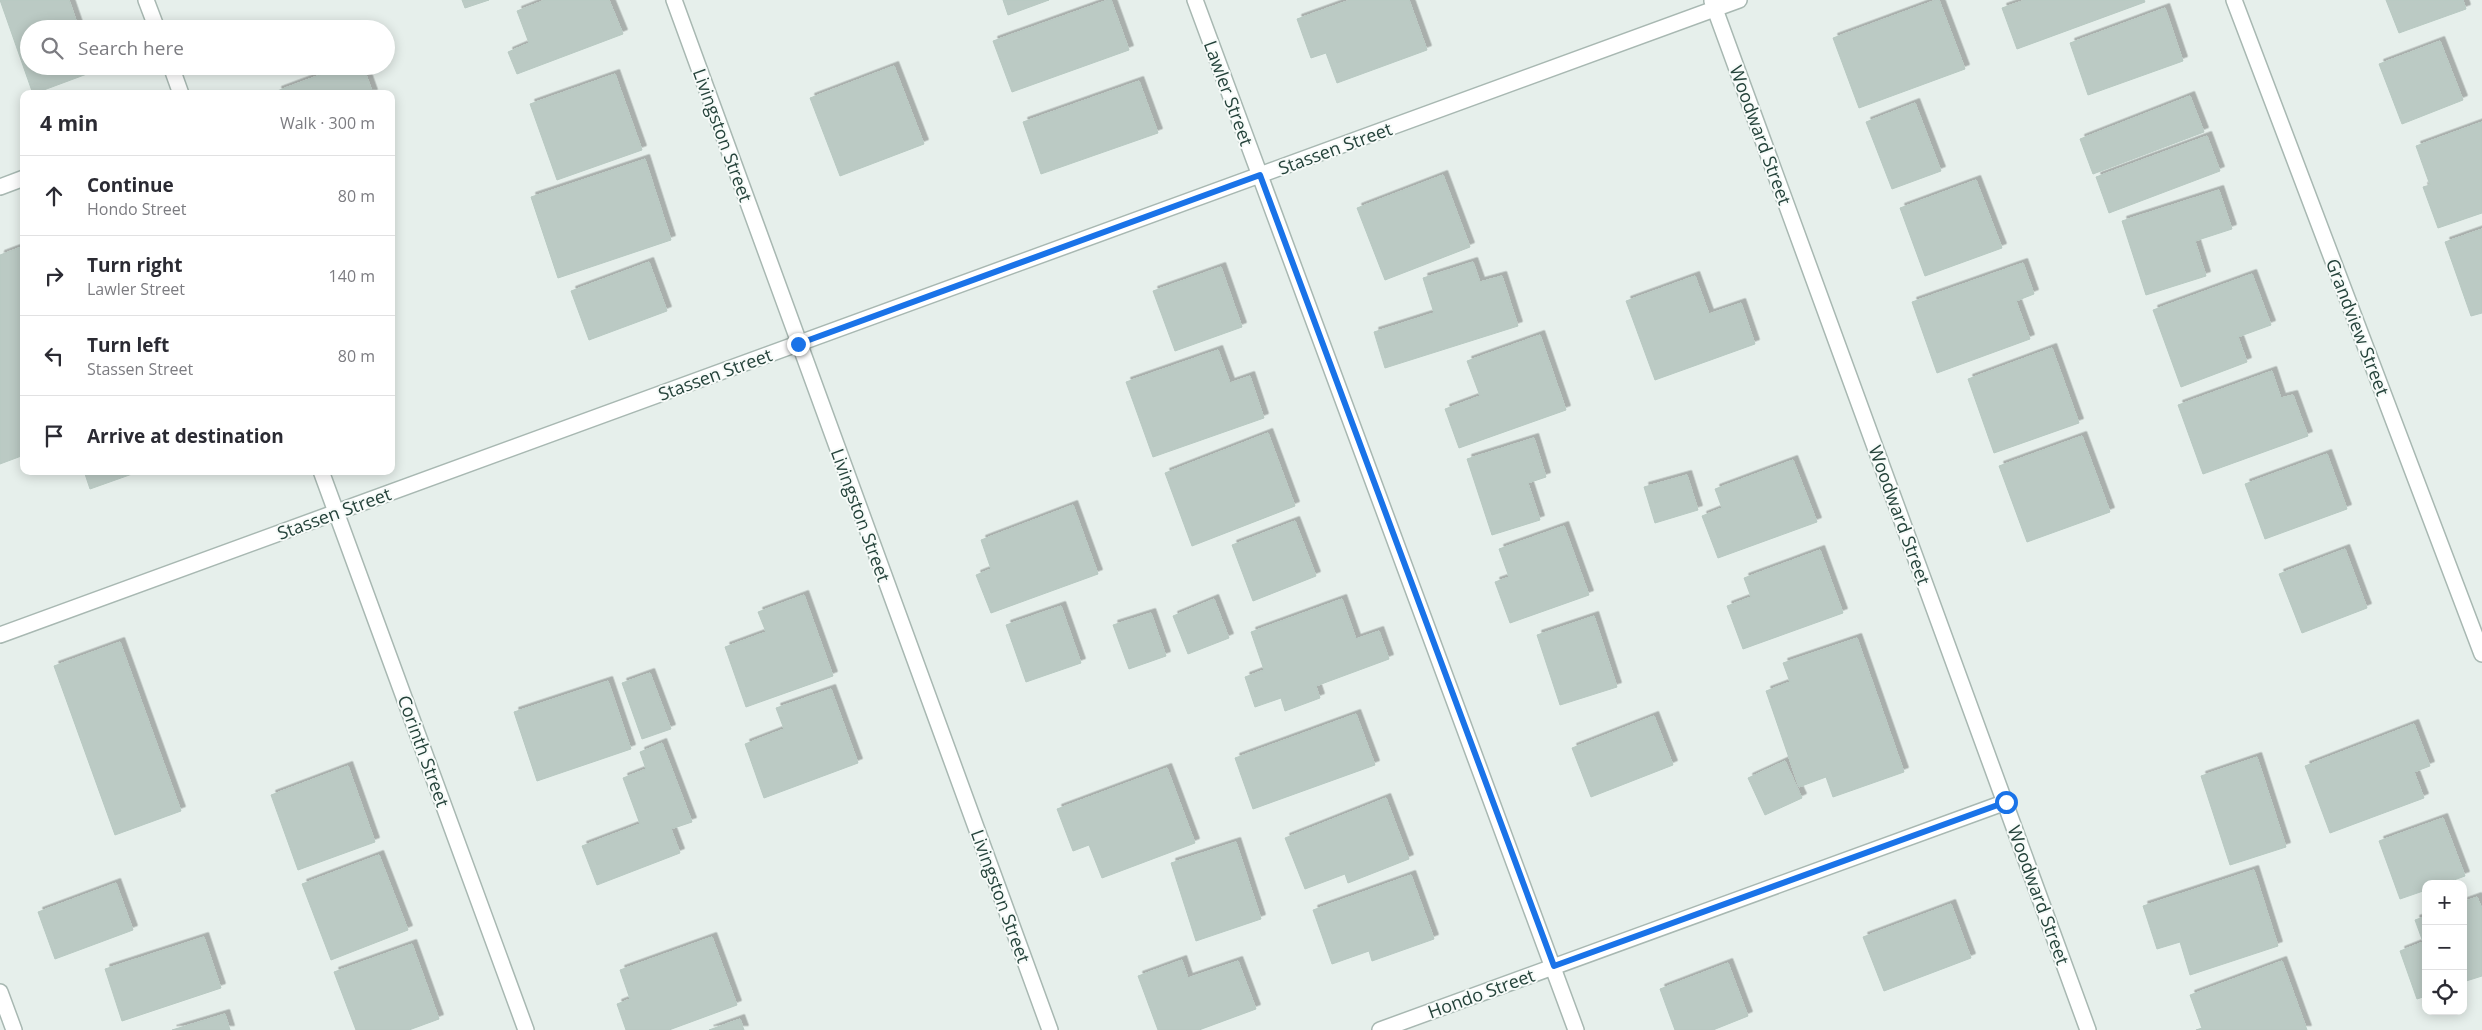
<!DOCTYPE html>
<html lang="en">
<head>
<meta charset="utf-8">
<style>
  :root { --surface:#fff; --page:#f7f7f7; --text:#2b2b33; --muted:#7c7c81; --line:#e1e1e2 }
  body { margin:0; font-family:"Open Sans",sans-serif; background:var(--page); color:var(--text) }
  .controls { position:absolute; right:15px; bottom:15px; display:grid; overflow:hidden; border-radius:10px; box-shadow:0 2px 12px #0003 }
  .controls button { width:45px; height:45px; display:grid; place-items:center; padding:0; border:0; border-bottom:1px solid var(--line); background:var(--surface); color:var(--text); font:25px sans-serif }
  .stop { position:absolute; width:15px; height:15px; margin:-11px; border:4px solid #1a73e8; border-radius:50%; background:#fff }
  .stop.end { background:#1a73e8; border-color:#fff; box-shadow:0 1px 5px #0008 }
  .list { margin:0; padding:0; list-style:none }
  h2 { display:flex; justify-content:space-between; align-items:center; height:65px; margin:0; padding:0 20px; font-size:21px }
  h2 small { font-size:16px; font-weight:400; color:var(--muted) }
  .list li { display:grid; grid-template-columns:32px 1fr auto; gap:15px; align-items:center; box-sizing:border-box; height:80px; padding:0 20px; border-top:1px solid var(--line) }
  .list b { display:block; font-size:19px; white-space:nowrap }
  .list p { margin:0; font-size:16px; white-space:nowrap; color:var(--muted) }
  .list em { font-size:16px; font-style:normal; color:var(--muted) }
  .icon { flex:none; width:28px; height:28px; fill:none; stroke:currentColor; stroke-width:2; stroke-linecap:round; stroke-linejoin:round }
  .map { position:relative; flex:none; width:2482px; height:1030px; overflow:hidden }
  .search { position:absolute; background:var(--surface); box-shadow:0 2px 12px #0003; left:20px; top:20px; width:375px; height:55px; display:flex; align-items:center; gap:12px; box-sizing:border-box; padding:0 18px; border-radius:28px; color:var(--muted); font-size:19px }
  .panel { position:absolute; background:var(--surface); box-shadow:0 2px 12px #0003; left:20px; top:90px; width:375px; height:385px; border-radius:10px }
  .map>svg:first-child { display:block }
</style>
</head>
<body>
<div class="map">
<svg width="2482" height="1030" viewBox="0 0 2482 1030">
  <defs>
    <filter id="shadow"><feDropShadow dx="4.5" dy="-4.5" stdDeviation="0" flood-color="#0004"/></filter>
  </defs>
  <rect width="100%" height="100%" fill="#e6efeb"/>
  <g fill="#bbcac4" stroke="#b8c9c2" filter="url(#shadow)">
    <polygon points="0,0 69,0 79,29 29,29 29,66 93,66 95,71 33,94"/>
    <polygon points="462,0 489,0 465,8"/>
    <polygon points="545,0 609,0 623,34 517,74 508,52 529,43 517,11"/>
    <polygon points="1003,0 1049,0 1008,15"/>
    <polygon points="1108,0 1111,0 1129,50 1012,92 993,41"/>
    <polygon points="1350,0 1409,0 1427,50 1337,83 1326,53 1311,58 1297,19"/>
    <polygon points="1936,0 1939,0 1965,69 1859,108 1833,38"/>
    <polygon points="2025,0 2144,0 2145,2 2017,49 2002,8"/>
    <polygon points="2386,0 2463,0 2466,9 2399,33"/>
    <polygon points="2165,8 2183,61 2088,95 2070,43"/>
    <polygon points="2440,41 2463,100 2402,124 2379,64"/>
    <polygon points="344,66 363,66 373,94 278,94 277,91"/>
    <polygon points="894,66 924,144 840,176 810,98"/>
    <polygon points="615,74 642,150 557,180 530,104"/>
    <polygon points="1139,81 1158,133 1041,174 1023,122"/>
    <polygon points="2190,96 2204,132 2093,174 2080,139"/>
    <polygon points="1915,103 1941,171 1892,189 1866,122"/>
    <polygon points="2482,122 2482,213 2438,228 2423,187 2430,185 2416,146"/>
    <polygon points="2207,136 2220,171 2109,213 2096,177"/>
    <polygon points="645,159 671,240 558,278 531,197"/>
    <polygon points="1443,175 1470,247 1385,280 1357,208"/>
    <polygon points="1976,180 2002,248 1925,276 1900,208"/>
    <polygon points="2219,190 2232,229 2195,241 2206,276 2146,295 2122,221"/>
    <polygon points="2482,229 2482,313 2471,316 2445,242"/>
    <polygon points="24,246 24,455 0,464 0,255"/>
    <polygon points="649,262 667,311 589,340 571,291"/>
    <polygon points="1473,262 1480,282 1502,276 1518,326 1385,368 1374,332 1434,313 1423,278"/>
    <polygon points="2023,263 2034,294 2016,301 2030,339 1937,373 1912,302"/>
    <polygon points="1221,267 1242,327 1175,351 1153,291"/>
    <polygon points="2252,274 2271,325 2238,337 2247,362 2181,387 2153,310"/>
    <polygon points="1695,276 1709,314 1741,303 1755,344 1655,380 1626,301"/>
    <polygon points="1540,335 1566,410 1459,448 1445,409 1480,396 1467,361"/>
    <polygon points="2052,348 2079,423 1994,453 1968,379"/>
    <polygon points="1218,350 1230,383 1250,376 1264,418 1153,457 1126,382"/>
    <polygon points="2272,371 2281,398 2293,395 2308,436 2203,474 2178,405"/>
    <polygon points="1268,433 1295,506 1192,546 1165,473"/>
    <polygon points="2082,436 2110,512 2027,542 1999,466"/>
    <polygon points="1534,438 1546,477 1528,483 1540,520 1492,535 1467,459"/>
    <polygon points="2327,454 2347,509 2265,539 2245,484"/>
    <polygon points="1793,460 1817,522 1718,558 1702,516 1722,508 1715,489"/>
    <polygon points="84,471 135,471 135,473 90,489"/>
    <polygon points="1687,475 1698,510 1655,523 1644,487"/>
    <polygon points="1073,505 1098,574 991,613 976,575 991,569 981,540"/>
    <polygon points="1295,521 1316,576 1253,601 1232,545"/>
    <polygon points="1564,526 1589,595 1510,623 1495,582 1509,577 1499,549"/>
    <polygon points="2345,549 2367,608 2302,633 2279,574"/>
    <polygon points="1820,550 1843,613 1743,649 1727,606 1751,597 1744,578"/>
    <polygon points="804,595 833,676 746,707 725,647 766,632 758,612"/>
    <polygon points="1214,599 1229,638 1188,654 1173,616"/>
    <polygon points="1342,599 1356,639 1379,631 1389,659 1316,686 1320,698 1285,711 1281,698 1255,707 1245,677 1264,670 1251,632"/>
    <polygon points="1061,606 1081,663 1026,682 1006,625"/>
    <polygon points="1151,613 1166,656 1129,669 1113,625"/>
    <polygon points="1594,616 1617,687 1560,705 1537,635"/>
    <polygon points="1857,638 1904,772 1833,797 1826,777 1799,787 1766,691 1790,682 1783,663"/>
    <polygon points="120,642 181,811 115,835 54,666"/>
    <polygon points="650,673 671,729 642,739 622,683"/>
    <polygon points="608,681 631,749 537,781 514,712"/>
    <polygon points="831,689 858,763 764,798 745,744 784,729 776,708"/>
    <polygon points="1356,714 1375,765 1253,809 1235,758"/>
    <polygon points="1654,716 1673,765 1591,797 1572,748"/>
    <polygon points="2414,724 2430,766 2414,772 2424,798 2330,833 2305,766"/>
    <polygon points="662,743 692,822 671,829 680,853 597,885 582,846 640,824 623,778 646,769 640,752"/>
    <polygon points="2257,757 2286,847 2230,865 2201,776"/>
    <polygon points="1785,761 1802,798 1765,815 1748,778"/>
    <polygon points="348,766 375,842 298,870 271,795"/>
    <polygon points="1167,768 1195,843 1102,878 1089,845 1073,851 1057,809"/>
    <polygon points="1386,798 1409,859 1348,883 1345,874 1305,889 1285,838"/>
    <polygon points="2443,818 2465,876 2443,884 2426,884 2426,890 2400,899 2379,841"/>
    <polygon points="1236,842 1261,919 1196,941 1171,863"/>
    <polygon points="379,855 408,930 331,960 302,884"/>
    <polygon points="2254,870 2278,946 2190,975 2180,942 2157,949 2143,906"/>
    <polygon points="1411,875 1434,939 1372,961 1369,951 1332,964 1313,910"/>
    <polygon points="116,883 133,930 55,959 38,912"/>
    <polygon points="2477,897 2482,909 2482,976 2463,982 2463,902"/>
    <polygon points="1951,904 1971,958 1884,991 1863,937"/>
    <polygon points="2426,916 2426,996 2417,999 2400,951 2423,942 2415,920"/>
    <polygon points="204,937 221,988 122,1021 105,969"/>
    <polygon points="712,937 737,1005 669,1030 626,1030 617,1004 630,999 620,970"/>
    <polygon points="412,944 439,1019 409,1030 356,1030 334,972"/>
    <polygon points="1182,960 1188,978 1238,961 1256,1009 1199,1030 1158,1030 1138,976"/>
    <polygon points="2282,961 2307,1030 2196,1030 2202,1028 2190,995"/>
    <polygon points="1728,963 1748,1016 1713,1030 1675,1030 1660,989"/>
    <polygon points="225,1014 230,1030 172,1030"/>
    <polygon points="740,1019 744,1030 709,1030"/>
  </g>
  <g fill="none" stroke-linecap="round" stroke-linejoin="round">
    <g stroke="#a8b8b2" stroke-width="18">
      <g id="street">
        <polyline points="146,0 157,29"/>
        <polyline points="674,0 1050,1030"/>
        <polyline points="1195,0 1576,1030"/>
        <polyline points="2234,0 2482,654"/>
        <polyline points="1712,1 2088,1030"/>
        <polyline points="171,66 181,94"/>
        <polyline points="0,187 24,178"/>
        <polyline points="321,471 526,1030"/>
        <polyline points="0,635 1739,0"/>
        <polyline points="0,992 14,1030"/>
        <polyline points="1380,1030 2006,802"/>
      </g>
    </g>
    <use href="#street" stroke="#fff" stroke-width="15"/>
  </g>
  <g fill="none" stroke-linecap="round" stroke-linejoin="round">
    <polyline stroke="#1a73e8" stroke-width="6" points="798,344 1260,175 1554,966 2006,802"/>
  </g>
  <g text-anchor="middle" dominant-baseline="central" stroke-width="4" stroke-linejoin="round" paint-order="stroke">
    <g font-size="18" fill="#24423a" stroke="#f7fbf9">
      <text transform="translate(1229 93) rotate(70)">Lawler Street</text>
      <text transform="translate(723 135) rotate(70)">Livingston Street</text>
      <text transform="translate(1761 135) rotate(70)">Woodward Street</text>
      <text transform="translate(1335 148) rotate(-20)">Stassen Street</text>
      <text transform="translate(2358 327) rotate(69)">Grandview Street</text>
      <text transform="translate(715 374) rotate(-20)">Stassen Street</text>
      <text transform="translate(334 513) rotate(-20)">Stassen Street</text>
      <text transform="translate(861 515) rotate(70)">Livingston Street</text>
      <text transform="translate(1900 515) rotate(70)">Woodward Street</text>
      <text transform="translate(424 751) rotate(70)">Corinth Street</text>
      <text transform="translate(2039 895) rotate(70)">Woodward Street</text>
      <text transform="translate(1001 896) rotate(70)">Livingston Street</text>
      <text transform="translate(1481 993) rotate(-20)">Hondo Street</text>
    </g>
  </g>
</svg>
<div class="controls">
<button>+</button>
<button>−</button>
<button><svg class="icon" aria-label="locate" viewBox="0 0 24 24"><circle cx="12" cy="12" r="6"/><path d="M12 2v4M12 18v4M2 12h4M18 12h4"/></svg></button>
</div>
<div class="stop" style="left:2006px;top:802px"></div>
<div class="stop end" style="left:798px;top:344px"></div>
<div class="search"><svg class="icon" aria-label="search" viewBox="0 0 24 24"><circle cx="10" cy="10" r="6"/><path d="M15 15l6 6"/></svg>Search here</div>
<section class="panel">
<h2>4 min<small>Walk · 300 m</small></h2>
<ul class="list">
<li><svg class="icon" aria-label="ahead" viewBox="0 0 24 24"><path d="M12 20V5M6 11l6-6 6 6"/></svg><div><b>Continue</b><p>Hondo Street</p></div><em>80 m</em></li>
<li><svg class="icon" aria-label="right" viewBox="0 0 24 24"><path d="M7 20v-9h11M14 6l5 5-5 5"/></svg><div><b>Turn right</b><p>Lawler Street</p></div><em>140 m</em></li>
<li><svg class="icon" aria-label="left" viewBox="0 0 24 24"><path d="M17 20v-9H6M10 6l-5 5 5 5"/></svg><div><b>Turn left</b><p>Stassen Street</p></div><em>80 m</em></li>
<li><svg class="icon" aria-label="arrive" viewBox="0 0 24 24"><path d="M6 21V4h12l-3 4 3 4H6"/></svg><div><b>Arrive at destination</b></div></li>
</ul>
</section>
</div>
</body>
</html>
